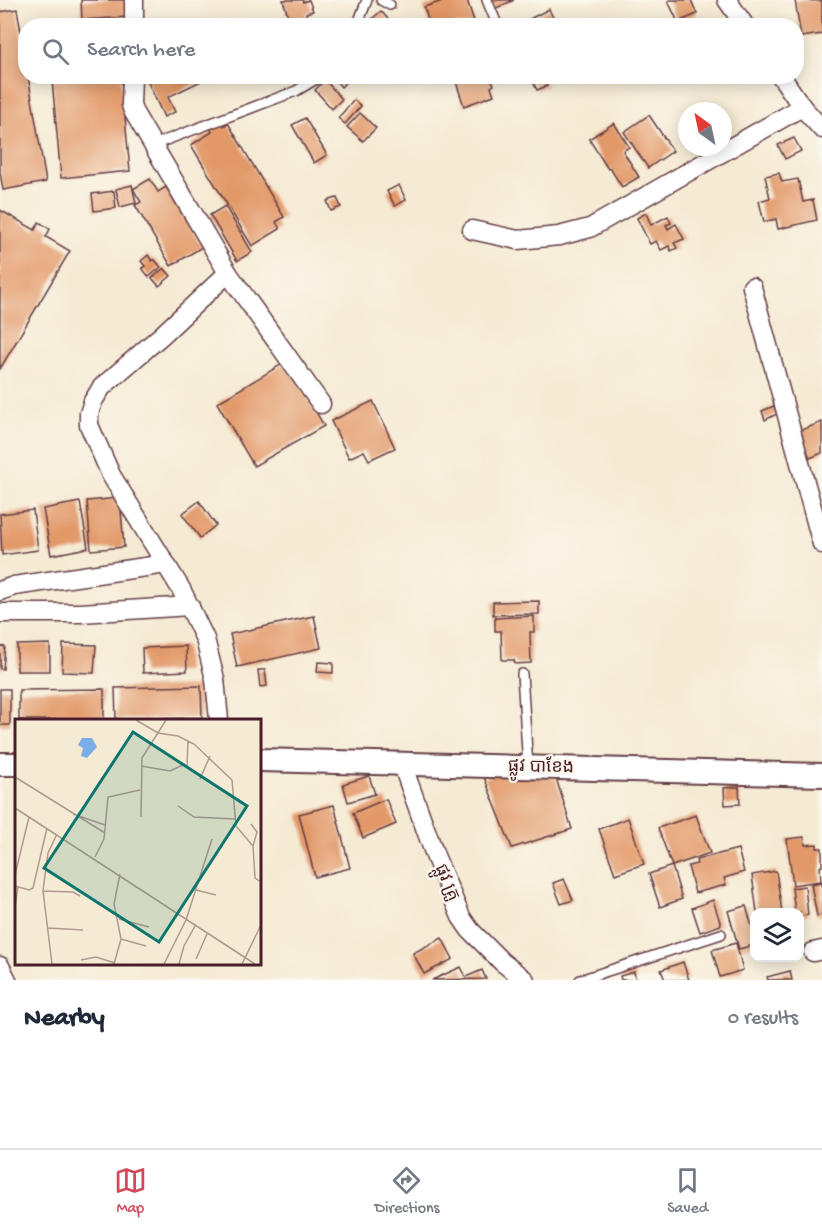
<!DOCTYPE html>
<html lang="en">
<head>
<meta charset="utf-8">
<style>
  :root { --surface:#fff; --page:#f6f6f7; --text:#1f2937; --muted:#747a83; --line:#e0e1e3; --accent:#d1495b }
  body { margin:0; font-family:"Gochi Hand","Noto Sans Khmer",sans-serif; background:var(--page); color:var(--text) }
  .controls { position:absolute; right:18px; bottom:18px; display:grid; overflow:hidden; border-radius:12px; box-shadow:0 3px 15px #0003 }
  .controls button { width:54px; height:54px; display:grid; place-items:center; padding:0; border:0; border-bottom:2px solid var(--line); background:var(--surface); color:var(--text); font:30px sans-serif }
  .compass { position:absolute; left:678px; top:102px; width:54px; height:54px; border-radius:50%; background:var(--surface); box-shadow:0 3px 15px #0003; rotate:327deg }
  .list { margin:0; padding:0; list-style:none }
  h2 { display:flex; justify-content:space-between; align-items:center; height:78px; margin:0; padding:0 24px; font-size:26px }
  h2 small { font-size:20px; font-weight:400; color:var(--muted) }
  .icon { flex:none; width:33px; height:33px; fill:none; stroke:currentColor; stroke-width:2; stroke-linecap:round; stroke-linejoin:round }
  .map { position:relative; flex:none; width:822px; height:980px; overflow:hidden }
  .search { position:absolute; background:var(--surface); box-shadow:0 3px 15px #0003; left:18px; right:18px; top:18px; height:66px; display:flex; align-items:center; gap:15px; box-sizing:border-box; padding:0 21px; border-radius:24px; color:var(--muted); font-size:22px }
  .sheet { height:168px; background:var(--surface) }
  nav { display:flex; justify-content:space-around; align-items:center; box-sizing:border-box; height:84px; border-top:2px solid var(--line); background:var(--surface); font-size:16px; color:var(--muted) }
  nav a { display:grid; justify-items:center; gap:3px }
  nav .on { color:var(--accent) }
  .map>svg:first-child { display:block }
</style>
</head>
<body>
<div class="map">
<svg width="822" height="980" viewBox="0 0 822 980">
  <rect width="100%" height="100%" fill="#fbf7ec"/>
  <filter id="ink" filterUnits="userSpaceOnUse"><feTurbulence type="fractalNoise" baseFrequency=".0167" numOctaves="2"/><feDisplacementMap in="SourceGraphic" scale="12" xChannelSelector="R" yChannelSelector="G"/><feConvolveMatrix kernelMatrix="1 2 1 2 8 2 1 2 1" color-interpolation-filters="sRGB"/></filter>
  <filter id="wash" filterUnits="userSpaceOnUse"><feTurbulence type="fractalNoise" baseFrequency=".008" numOctaves="4" result="noise"/><feDisplacementMap in="SourceGraphic" scale="24" xChannelSelector="R" yChannelSelector="G"/><feGaussianBlur stdDeviation="1.35" result="paint"/><feColorMatrix in="noise" values="0 0 0 0 0 0 0 0 0 0 0 0 0 0 0 0 0 1.4 0 .05"/><feComposite in="paint" operator="in"/></filter>
  <g filter="url(#wash)">
    <rect width="100%" height="100%" fill="#f5ead3"/>
    <g id="blocks">
      <g fill="#e29867">
        <polygon points="81,0 126,0 127,17 82,20"/>
        <polygon points="283,0 302,0 303,2 309,0 313,11 306,13 309,23 291,26"/>
        <polygon points="446,0 467,0 475,24 430,26 424,7"/>
        <polygon points="490,0 514,0 494,9"/>
        <polygon points="670,0 691,0 697,14 678,22 668,1"/>
        <polygon points="795,0 822,1 822,34 801,37"/>
        <polygon points="17,9 26,61 26,76 28,76 46,182 3,190 0,172 0,12"/>
        <polygon points="549,9 557,26 516,26"/>
        <polygon points="381,11 394,26 364,26"/>
        <polygon points="65,76 121,76 130,171 61,178 52,80 65,79"/>
        <polygon points="150,76 211,76 168,97 175,112 164,117 146,78"/>
        <polygon points="332,76 352,76 341,87"/>
        <polygon points="454,76 490,76 494,85 491,87 494,95 464,106"/>
        <polygon points="534,76 542,76 547,86 537,90 531,78"/>
        <polygon points="325,80 342,99 332,109 315,90"/>
        <polygon points="354,100 361,106 345,124 338,118"/>
        <polygon points="360,113 376,128 363,141 347,127"/>
        <polygon points="649,115 673,151 648,168 624,132"/>
        <polygon points="305,118 327,155 314,163 292,125"/>
        <polygon points="220,119 224,126 228,123 284,217 276,222 280,229 252,246 191,145 212,132 209,126"/>
        <polygon points="614,123 629,147 623,151 639,177 622,187 610,168 608,169 589,139"/>
        <polygon points="794,138 801,151 785,159 778,145"/>
        <polygon points="779,173 782,182 798,179 803,202 813,200 817,220 778,229 776,219 764,222 759,201 770,198 765,176"/>
        <polygon points="150,179 158,192 166,187 202,247 171,266 135,205 141,202 133,189"/>
        <polygon points="132,185 136,203 120,207 116,189"/>
        <polygon points="399,185 406,200 395,206 387,191"/>
        <polygon points="114,191 116,208 94,211 92,194"/>
        <polygon points="337,198 341,207 331,211 327,201"/>
        <polygon points="225,206 252,252 237,261 210,215"/>
        <polygon points="0,210 35,230 39,222 50,229 46,237 70,251 0,369"/>
        <polygon points="646,213 651,225 668,216 671,223 666,225 668,229 676,224 684,239 674,243 677,248 671,251 669,246 661,250 656,241 650,244 637,218"/>
        <polygon points="148,255 152,261 154,259 161,267 149,277 142,268 145,266 141,261"/>
        <polygon points="164,268 171,276 159,286 152,278"/>
        <polygon points="287,361 324,426 254,466 217,403"/>
        <polygon points="373,401 395,448 369,460 364,451 349,458 331,421"/>
        <polygon points="774,406 777,414 765,420 762,411"/>
        <polygon points="822,422 822,453 810,458 799,431"/>
        <polygon points="120,498 124,547 91,550 87,501"/>
        <polygon points="199,501 216,525 200,538 182,514"/>
        <polygon points="80,502 88,548 51,555 43,509"/>
        <polygon points="33,510 38,550 2,555 0,514"/>
        <polygon points="539,601 539,614 493,615 493,602"/>
        <polygon points="314,616 321,648 237,667 230,634"/>
        <polygon points="534,616 534,632 530,632 531,663 515,664 514,660 502,660 501,631 495,631 495,618"/>
        <polygon points="50,644 50,671 17,671 17,645"/>
        <polygon points="63,644 96,645 94,673 62,672"/>
        <polygon points="0,646 5,647 3,669 0,669"/>
        <polygon points="186,646 187,671 143,673 142,648"/>
        <polygon points="318,662 333,663 333,673 317,672"/>
        <polygon points="258,670 265,670 267,686 260,687"/>
        <polygon points="201,686 202,718 116,720 115,688"/>
        <rect x="0" y="689" width="10" height="36"/>
        <polygon points="104,689 104,720 19,720 19,690"/>
        <polygon points="487,771 556,778 572,829 512,848 484,777 489,778"/>
        <polygon points="369,776 375,794 348,802 343,784"/>
        <polygon points="739,787 740,804 725,805 724,788"/>
        <polygon points="386,799 396,824 363,838 353,813"/>
        <polygon points="334,805 350,868 315,877 299,814"/>
        <polygon points="696,815 710,853 672,866 658,828"/>
        <polygon points="628,818 644,864 615,874 599,829"/>
        <polygon points="804,837 805,845 817,844 817,848 822,848 822,866 820,867 821,881 793,885 787,839"/>
        <polygon points="738,849 744,872 724,878 726,885 695,893 688,866 697,864 696,860"/>
        <polygon points="672,866 682,899 660,907 649,874"/>
        <polygon points="776,871 782,912 757,912 752,875"/>
        <polygon points="564,879 573,900 561,904 553,883"/>
        <polygon points="822,882 822,915 817,916 811,884"/>
        <polygon points="805,886 808,915 800,916 800,912 795,912 792,888"/>
        <polygon points="713,900 721,925 700,932 692,908"/>
        <polygon points="746,906 754,933 754,945 739,949 728,911"/>
        <polygon points="442,938 453,959 424,974 413,953"/>
        <polygon points="736,943 743,970 720,977 712,950"/>
        <polygon points="683,962 689,980 665,980 661,970"/>
        <polygon points="461,967 466,977 482,970 486,979 432,980"/>
        <polygon points="790,971 792,980 768,980 767,977"/>
        <polygon points="634,972 636,980 621,980 620,976"/>
      </g>
    </g>
  </g>
  <g filter="url(#ink)">
    <use href="#blocks" fill-opacity="0" stroke="#643d44" stroke-width="1.5"/>
    <g fill="none" stroke-linecap="round" stroke-linejoin="round">
      <g stroke="#643d44" stroke-width="12">
        <g id="service">
          <polyline points="381,0 390,5"/>
          <polyline points="487,0 496,22"/>
          <polyline points="357,26 367,0"/>
          <polyline points="153,145 296,91 321,76"/>
          <polyline points="522,674 528,767"/>
          <polyline points="580,980 721,934"/>
        </g>
      </g>
      <g stroke="#643d44" stroke-width="21">
        <g id="minor">
          <polyline points="727,0 745,26"/>
          <polyline points="134,26 134,0"/>
          <polyline points="132,76 131,105 133,111 228,273 321,404"/>
          <polyline points="781,76 802,107 822,129"/>
          <polyline points="472,230 518,240 559,236 590,228 802,107"/>
          <polyline points="752,287 822,544"/>
          <polyline points="0,591 14,586 166,564"/>
          <polyline points="0,613 81,613 190,606"/>
          <polyline points="219,720 215,679 205,639 181,589 111,475 89,425 89,414 93,401 102,387 162,335 228,273"/>
          <polyline points="402,764 436,858 461,917 470,930 502,962 525,980"/>
          <polyline points="813,952 822,950"/>
          <polyline points="0,966 7,980"/>
        </g>
      </g>
      <g stroke="#643d44" stroke-width="26">
        <g id="tertiary">
          <polyline points="260,760 822,775"/>
          <polyline points="0,764 16,764"/>
        </g>
      </g>
      <use href="#service" stroke="#fff" stroke-width="9"/>
      <use href="#minor" stroke="#fff" stroke-width="18"/>
      <use href="#tertiary" stroke="#fff" stroke-width="22"/>
    </g>
  </g>
  <g text-anchor="middle" dominant-baseline="central" stroke-width="4.5" stroke-linejoin="round" paint-order="stroke">
    <g font-size="18" fill="#4a1f2b" stroke="#fbf7ec">
      <text transform="translate(541 768) rotate(1)">ផ្លូវ បាខែង</text>
      <text transform="translate(446 883) rotate(67)">ផ្លូវ គ្រូ</text>
    </g>
  </g>
  <g transform="translate(15 719)">
    <rect width="246" height="246" fill="#f5ead3"/>
    <path d="M67 19H77L82 28 72 39 66 37 68 29 63 26Z" fill="#7baee8"/>
    <path fill="none" stroke="#b19990" stroke-width="1.5" d="M121 1 143 14 163 17 179 25 217 61 221 107 238 127 240 159 246 163M126 47 155 52 170 45M172 48 173 21M0 58 90 114M185 60 195 37M163 87 179 98 220 100M0 89 240 245M58 95 90 106M126 98 127 39 151 1M236 105 242 113 238 127M80 138 89 120 93 78 125 71M0 156 14 98M0 167 14 171 18 169 32 109M181 171 201 176M28 172 58 173 65 177M0 188 3 168M104 200 134 208M33 209 68 211M106 220 131 227M181 240 192 215M66 241 81 238 100 244M37 245 28 172 33 134 42 115M99 245 106 220 99 185 105 155M149 245 171 201 197 120M164 245 169 227 180 207M227 245 246 206"/>
    <path fill="#0f766e" fill-opacity="0.15" stroke="#0f766e" stroke-width="3" d="M118 13 232 87 144 223 29 149Z"/>
    <rect width="246" height="246" fill="none" stroke="#4a1f2b" stroke-width="3"/>
  </g>
</svg>
<div class="controls">
<button><svg class="icon" aria-label="layers" viewBox="0 0 24 24"><path d="M12 4l9 5-9 5-9-5zM3 14l9 5 9-5"/></svg></button>
</div>
<svg class="compass" viewBox="-18 -18 36 36"><path d="M0-13l5 13h-10z" fill="#e53935"/><path d="M0 13l5-13h-10z" fill="#747a83"/></svg>
<div class="search"><svg class="icon" aria-label="search" viewBox="0 0 24 24"><circle cx="10" cy="10" r="6"/><path d="M15 15l6 6"/></svg>Search here</div>
</div>
<section class="sheet">
<h2>Nearby<small>0 results</small></h2>
<ul class="list">
</ul>
</section>
<nav>
<a class="on"><svg class="icon" aria-label="map" viewBox="0 0 24 24"><path d="M3 6l6-2 6 2 6-2v14l-6 2-6-2-6 2zM9 4v14M15 6v14"/></svg>Map</a>
<a><svg class="icon" aria-label="directions" viewBox="0 0 24 24"><path d="M12 3l9 9-9 9-9-9zM9 14v-3h6M13 9l2 2-2 2"/></svg>Directions</a>
<a><svg class="icon" aria-label="saved" viewBox="0 0 24 24"><path d="M7 4h10v16l-5-4-5 4z"/></svg>Saved</a>
</nav>
</body>
</html>
